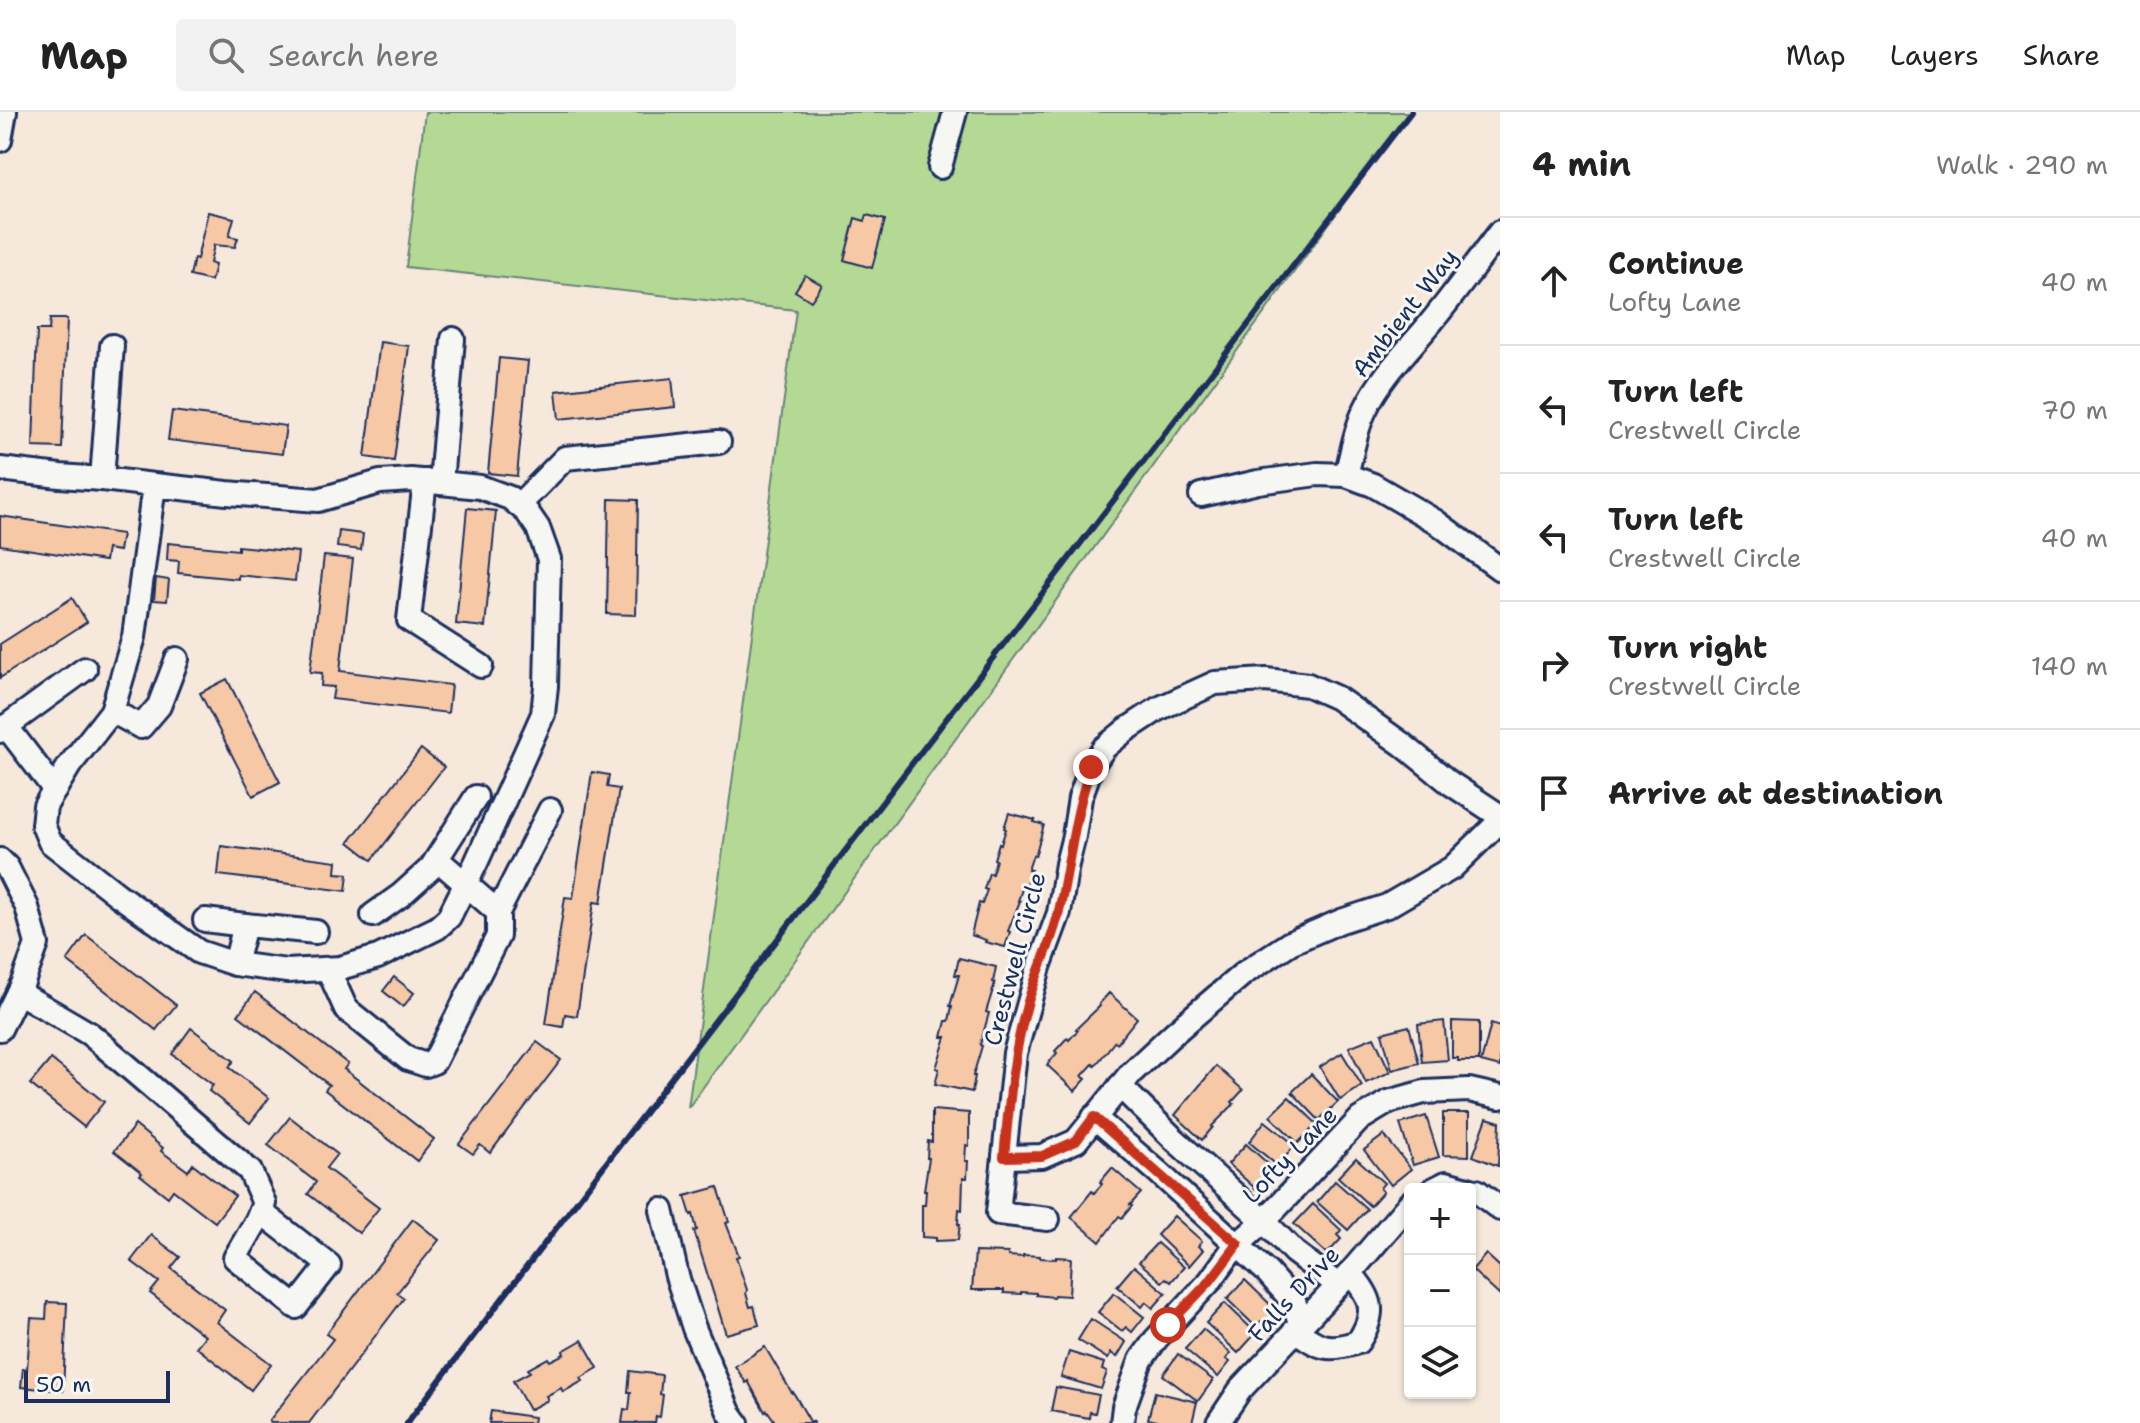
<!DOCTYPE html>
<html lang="en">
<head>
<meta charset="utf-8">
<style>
  :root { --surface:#fff; --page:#f2f2f2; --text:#222; --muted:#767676; --line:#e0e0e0 }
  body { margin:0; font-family:"Shantell Sans",sans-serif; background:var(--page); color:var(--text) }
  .controls { position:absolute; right:24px; bottom:24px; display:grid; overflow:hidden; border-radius:8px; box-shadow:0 2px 6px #0004 }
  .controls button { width:72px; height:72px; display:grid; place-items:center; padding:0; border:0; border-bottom:2px solid var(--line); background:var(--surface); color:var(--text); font:40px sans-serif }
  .scale { position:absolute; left:24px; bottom:20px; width:146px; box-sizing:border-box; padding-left:8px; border:4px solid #1b2f5e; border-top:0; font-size:22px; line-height:28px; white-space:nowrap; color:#1b2f5e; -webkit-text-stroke:6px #f6f6f2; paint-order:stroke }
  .stop { position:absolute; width:24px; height:24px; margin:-18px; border:6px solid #c8321e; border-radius:50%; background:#fff }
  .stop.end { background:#c8321e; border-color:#fff; box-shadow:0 2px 8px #0008 }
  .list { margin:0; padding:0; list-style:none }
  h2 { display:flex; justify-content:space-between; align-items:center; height:104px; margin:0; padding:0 32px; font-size:34px }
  h2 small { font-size:26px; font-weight:400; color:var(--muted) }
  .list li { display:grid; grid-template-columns:52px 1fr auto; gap:24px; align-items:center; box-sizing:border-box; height:128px; padding:0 32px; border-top:2px solid var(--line) }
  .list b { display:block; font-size:30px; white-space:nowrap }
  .list p { margin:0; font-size:26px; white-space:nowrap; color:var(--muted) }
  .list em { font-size:26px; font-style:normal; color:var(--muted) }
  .icon { flex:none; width:44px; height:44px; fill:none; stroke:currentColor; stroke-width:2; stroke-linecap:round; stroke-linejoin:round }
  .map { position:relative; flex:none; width:1500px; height:1311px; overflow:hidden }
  header { display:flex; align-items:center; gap:48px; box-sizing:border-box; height:112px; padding:0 40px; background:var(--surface); border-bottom:2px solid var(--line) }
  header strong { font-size:38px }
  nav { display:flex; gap:44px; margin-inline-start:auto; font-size:28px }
  .search { width:560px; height:72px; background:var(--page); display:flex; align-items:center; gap:20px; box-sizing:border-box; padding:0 28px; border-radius:8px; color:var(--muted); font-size:30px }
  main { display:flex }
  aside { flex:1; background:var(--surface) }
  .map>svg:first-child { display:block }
</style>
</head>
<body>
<header>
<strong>Map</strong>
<div class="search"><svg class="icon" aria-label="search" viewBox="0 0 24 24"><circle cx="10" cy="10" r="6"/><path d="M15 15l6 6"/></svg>Search here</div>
<nav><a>Map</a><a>Layers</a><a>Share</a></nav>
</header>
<main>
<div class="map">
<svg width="1500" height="1311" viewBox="0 0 1500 1311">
  <rect width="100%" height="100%" fill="#f6e8db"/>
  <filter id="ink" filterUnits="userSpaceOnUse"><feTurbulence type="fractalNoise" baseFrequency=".0125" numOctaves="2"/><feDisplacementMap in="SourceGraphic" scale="16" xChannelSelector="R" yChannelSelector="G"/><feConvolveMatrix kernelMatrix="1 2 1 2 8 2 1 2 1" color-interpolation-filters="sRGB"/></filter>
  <g filter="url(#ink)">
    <polygon fill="#b4d994" stroke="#688479" stroke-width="2" points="425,0 1410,0 688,996 796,198 406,155"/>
    <g fill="#f6c8a5" stroke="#1b2f5e" stroke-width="2">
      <polygon points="208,100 234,106 229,124 238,126 235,135 214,133 210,151 215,153 211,169 190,164 194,146 197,147"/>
      <polygon points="867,103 885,108 872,156 844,148 855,106 865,109"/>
      <polygon points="805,163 822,173 811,189 795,179"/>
      <polygon points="50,207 67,207 62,336 33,335 37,218 49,218"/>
      <polygon points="380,230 409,234 394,349 365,345"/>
      <polygon points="499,246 528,249 517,364 488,361"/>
      <polygon points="672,266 675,295 559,307 556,279"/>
      <polygon points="172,299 286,314 282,342 168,328"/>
      <polygon points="609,387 638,388 636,503 607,502"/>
      <polygon points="467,396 496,399 485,515 456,512"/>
      <polygon points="0,404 122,422 119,439 107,437 105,449 0,433"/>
      <polygon points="339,419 363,422 361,438 337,435"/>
      <polygon points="168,431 238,438 238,434 298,440 295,469 238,463 238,467 178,461 179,449 167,448"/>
      <polygon points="324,444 353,447 340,559 451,573 448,601 332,587 334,575 321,574 322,561 310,560"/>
      <polygon points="156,466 169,468 167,489 154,488"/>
      <polygon points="72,486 87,510 0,566 0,532"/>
      <polygon points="227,567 280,670 253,684 200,581"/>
      <polygon points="421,637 444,655 372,748 349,730"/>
      <polygon points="592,660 609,663 607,675 619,677 601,791 594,790 577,904 565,902 563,915 546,912 565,785 573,786"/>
      <polygon points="1009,701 1035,708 1034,710 1044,713 1035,744 1033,743 1028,758 1031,758 1025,775 1023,774 1018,789 1020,789 1008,819 1010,820 1005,835 985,830 986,828 971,823 979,791 982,792 987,778 984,777 989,761 992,762 996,748 994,747 999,731 1001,732 1006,717 1004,716"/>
      <polygon points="221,734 337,749 336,761 348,762 346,779 218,763"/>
      <polygon points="86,823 176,893 156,918 67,849"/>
      <polygon points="959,846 996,855 993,870 995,871 986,900 989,901 980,933 982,934 973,964 975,964 972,980 935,972 939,957 936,956 946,925 942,925 946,909 949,909 952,894 950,894 959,863 955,863"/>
      <polygon points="394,865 414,881 403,895 383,879"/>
      <polygon points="255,880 348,952 344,957 434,1027 417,1049 325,978 329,973 238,903"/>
      <polygon points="1109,881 1137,906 1117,931 1115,929 1095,954 1093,952 1082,964 1086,967 1075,979 1047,953 1057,941 1055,939 1067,926 1069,928 1078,918 1076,917 1100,894 1099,892"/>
      <polygon points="1444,909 1448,948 1422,950 1418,912"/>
      <polygon points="1452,909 1479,910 1479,949 1458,949 1458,946 1452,946"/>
      <polygon points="1491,912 1500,915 1500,955 1481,950"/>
      <polygon points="1409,914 1419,951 1392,958 1382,921"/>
      <polygon points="191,916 234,949 229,955 269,986 250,1011 209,979 213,973 172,942"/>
      <polygon points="1374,925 1390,960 1366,971 1349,935"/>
      <polygon points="537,930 561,948 490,1041 480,1033 473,1042 459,1032"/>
      <polygon points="1342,941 1362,974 1340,988 1320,955"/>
      <polygon points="51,947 104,990 84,1015 30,972"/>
      <polygon points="1216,954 1243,978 1232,990 1234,992 1212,1014 1213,1015 1202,1028 1175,1003"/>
      <polygon points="1311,962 1338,990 1319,1008 1292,980"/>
      <polygon points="1289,985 1317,1012 1298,1031 1270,1004"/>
      <polygon points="932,998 969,1001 969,1034 966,1033 965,1049 968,1049 967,1066 963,1066 962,1098 959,1097 958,1112 960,1112 958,1128 936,1129 936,1126 922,1125 922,1093 925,1093 926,1078 924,1078 929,1046 927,1046 928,1029 932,1030"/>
      <polygon points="1443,1001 1469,1001 1469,1044 1443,1043"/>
      <polygon points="1426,1004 1439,1045 1413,1053 1400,1012"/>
      <polygon points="290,1005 337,1042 326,1056 379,1096 359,1121 308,1082 316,1070 268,1033"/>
      <polygon points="1487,1006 1500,1010 1498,1054 1473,1044"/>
      <polygon points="1265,1009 1295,1033 1278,1054 1249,1030"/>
      <polygon points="135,1013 163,1036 161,1039 188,1059 193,1052 235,1084 215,1110 173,1078 168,1085 140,1063 142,1061 114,1039"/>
      <polygon points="1384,1023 1411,1057 1391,1073 1364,1038"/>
      <polygon points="1246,1032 1274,1057 1256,1077 1228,1052"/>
      <polygon points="1356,1046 1384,1071 1380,1076 1383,1080 1370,1094 1338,1065"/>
      <polygon points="1112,1056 1141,1081 1130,1093 1132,1094 1122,1106 1119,1104 1100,1130 1071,1105 1092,1079 1094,1081 1102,1072 1100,1070"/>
      <polygon points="1335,1069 1367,1097 1348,1118 1317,1090"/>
      <polygon points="718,1075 729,1110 726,1111 739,1144 736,1145 747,1178 746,1181 750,1195 754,1194 759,1213 726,1222 694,1119 697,1118 693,1102 691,1103 685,1084"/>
      <polygon points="1313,1092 1341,1118 1337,1123 1341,1127 1327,1142 1294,1112"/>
      <polygon points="1174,1104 1202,1129 1198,1134 1203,1138 1189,1154 1157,1123"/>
      <polygon points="413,1107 439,1128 397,1181 404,1186 309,1311 271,1311 269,1309 333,1227 326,1222"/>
      <polygon points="151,1123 180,1145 171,1156 225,1198 217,1210 271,1252 251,1278 196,1235 205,1224 150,1181 159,1170 131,1149"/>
      <polygon points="1157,1131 1184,1155 1171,1170 1166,1166 1162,1170 1139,1150"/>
      <polygon points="975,1140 1008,1141 1008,1144 1023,1145 1023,1143 1040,1144 1040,1146 1056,1147 1056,1145 1071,1146 1069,1184 1054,1183 1053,1185 1036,1183 1036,1181 1021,1180 1021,1182 1004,1181 1004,1178 972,1178"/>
      <polygon points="1486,1142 1500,1155 1500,1184 1472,1158"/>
      <polygon points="1134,1154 1166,1181 1153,1196 1146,1190 1142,1195 1117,1174"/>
      <polygon points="1245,1168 1277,1199 1265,1212 1261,1209 1256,1215 1227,1187"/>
      <polygon points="1114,1181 1144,1205 1132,1220 1126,1215 1122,1219 1098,1200"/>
      <polygon points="47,1190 67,1191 63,1279 21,1275 23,1256 27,1257 31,1206 46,1207"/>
      <polygon points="1225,1191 1256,1221 1238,1241 1206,1211"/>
      <polygon points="1091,1207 1126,1230 1117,1245 1111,1241 1108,1247 1078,1228"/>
      <polygon points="1203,1217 1231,1241 1226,1247 1230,1250 1218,1265 1185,1237"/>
      <polygon points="582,1228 598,1256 581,1266 583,1269 563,1280 561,1276 546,1284 548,1288 529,1298 513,1269 530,1260 528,1257 548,1246 550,1249 564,1242 563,1239"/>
      <polygon points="765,1235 792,1281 793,1280 811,1311 813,1309 814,1311 776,1311 767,1298 765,1300 748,1269 746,1271 735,1254"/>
      <polygon points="1069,1240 1104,1251 1102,1258 1107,1260 1101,1277 1061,1265"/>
      <polygon points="1178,1242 1213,1268 1198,1289 1163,1263"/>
      <polygon points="630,1259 662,1263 660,1282 663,1283 660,1305 656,1304 655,1311 622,1311 624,1297 629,1298 631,1280 628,1280"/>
      <polygon points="1056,1275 1099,1283 1095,1301 1090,1300 1089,1306 1051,1299"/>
      <polygon points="1155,1280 1197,1290 1192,1311 1166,1311 1148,1307"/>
      <polygon points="491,1299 534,1305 533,1311 489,1311"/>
    </g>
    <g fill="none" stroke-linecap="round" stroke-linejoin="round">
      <g stroke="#1b2f5e" stroke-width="28">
        <g id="minor">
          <polyline points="0,28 5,0"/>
          <polyline points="940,55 955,0"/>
          <polyline points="0,357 60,364 102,367 154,373 227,381 318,388 380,370 411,368 480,375 510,386 527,400 538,416 549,447 546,574 543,602 476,751 449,805 437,816 378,845 340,856 287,859 235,852 199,840 118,783 50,730 43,713 45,694 69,654 112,599 134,525 154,373"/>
          <path d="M1346 363C1352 342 1355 318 1365 298 1380 266 1406 240 1428 214 1454 183 1476 151 1500 120"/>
          <polyline points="102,367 112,234"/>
          <polyline points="425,369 409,508 481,554"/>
          <polyline points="441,371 453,227"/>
          <polyline points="1201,383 1258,370 1317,362 1346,363 1373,373 1435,409 1500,457"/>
          <polyline points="519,393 565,346 719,330"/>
          <polyline points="112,599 141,615 159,594 177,547"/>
          <polyline points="6,614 55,678"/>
          <polyline points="0,619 85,557"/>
          <polyline points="437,747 498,800"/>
          <polyline points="0,748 7,755 27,795 37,832 23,870 0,917"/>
          <polyline points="373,803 401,783 431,756 476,685"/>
          <polyline points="205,808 245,813"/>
          <polyline points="235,852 245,813 316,820"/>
          <polyline points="328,857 346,897 408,947 426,953 434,950 498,824 498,800 550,698"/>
          <polyline points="18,880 90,922 250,1059 264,1091 257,1108 235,1146 296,1195 329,1153 261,1100"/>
          <polyline points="1120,974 1174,1027 1264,1109 1294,1140 1338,1173"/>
          <polyline points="1094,1005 1158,1060 1267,1160 1295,1192 1300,1213"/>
          <polyline points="1004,1045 1042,1044 1076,1029 1131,961 1174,921 1244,861 1290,831 1341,809 1387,794 1452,756 1500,709"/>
          <polyline points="1434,1077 1446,1071 1468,1077"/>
          <polyline points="1470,1078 1477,1079 1500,1097"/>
          <polyline points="662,1098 677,1164 694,1216 729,1300 737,1311"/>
          <polyline points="1048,1107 998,1101 1015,941 1039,855 1059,801 1067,752 1074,724 1080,686 1091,655 1104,636 1126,618 1158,597 1215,571 1266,568 1308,573 1337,586 1402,632 1450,671 1500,704"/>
          <path d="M1295 1218C1320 1236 1328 1240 1358 1230 1377 1201 1373 1186 1350 1161"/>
          <polyline points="1122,1311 1124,1295 1141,1248 1156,1227 1210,1169 1233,1137 1264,1109 1360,1007 1388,990 1424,980 1469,978 1500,985"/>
          <polyline points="1218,1311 1240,1278 1350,1161 1410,1091"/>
        </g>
      </g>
      <use href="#minor" stroke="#f6f6f2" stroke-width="22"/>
      <polyline stroke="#1b2f5e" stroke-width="6" points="407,1311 1411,0"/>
    </g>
  </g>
  <g fill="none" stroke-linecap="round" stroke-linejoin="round" filter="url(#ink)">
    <path stroke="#c8321e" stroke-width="10" d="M1091 655C1074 702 1070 751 1059 799 1052 831 1036 861 1027 893 1013 942 1009 994 1004 1045L1042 1044 1076 1029 1094 1005 1238 1132 1210 1169 1168 1213"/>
  </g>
  <g text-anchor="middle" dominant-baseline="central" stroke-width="6" stroke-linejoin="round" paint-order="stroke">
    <g font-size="24" fill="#1b2f5e" stroke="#f6f6f2">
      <text transform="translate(1405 201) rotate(-52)">Ambient Way</text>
      <text transform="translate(1015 847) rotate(-75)">Crestwell Circle</text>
      <text transform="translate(1290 1043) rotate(-46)">Lofty Lane</text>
      <text transform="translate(1294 1182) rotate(-47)">Falls Drive</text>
    </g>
  </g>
</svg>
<div class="controls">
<button>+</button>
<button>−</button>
<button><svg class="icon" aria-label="layers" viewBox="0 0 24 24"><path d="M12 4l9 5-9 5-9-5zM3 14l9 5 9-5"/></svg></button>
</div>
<div class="scale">50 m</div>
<div class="stop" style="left:1168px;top:1213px"></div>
<div class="stop end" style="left:1091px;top:655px"></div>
</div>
<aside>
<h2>4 min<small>Walk · 290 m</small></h2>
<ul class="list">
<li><svg class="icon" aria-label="ahead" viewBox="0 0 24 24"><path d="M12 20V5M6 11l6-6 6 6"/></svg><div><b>Continue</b><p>Lofty Lane</p></div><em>40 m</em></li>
<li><svg class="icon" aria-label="left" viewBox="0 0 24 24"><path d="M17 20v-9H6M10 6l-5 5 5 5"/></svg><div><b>Turn left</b><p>Crestwell Circle</p></div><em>70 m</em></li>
<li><svg class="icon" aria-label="left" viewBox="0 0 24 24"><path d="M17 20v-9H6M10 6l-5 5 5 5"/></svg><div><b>Turn left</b><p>Crestwell Circle</p></div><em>40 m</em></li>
<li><svg class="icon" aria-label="right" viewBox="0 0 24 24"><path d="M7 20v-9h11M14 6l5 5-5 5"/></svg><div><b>Turn right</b><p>Crestwell Circle</p></div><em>140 m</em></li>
<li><svg class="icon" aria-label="arrive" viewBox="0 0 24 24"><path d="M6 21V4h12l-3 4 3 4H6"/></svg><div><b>Arrive at destination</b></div></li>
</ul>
</aside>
</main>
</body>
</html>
